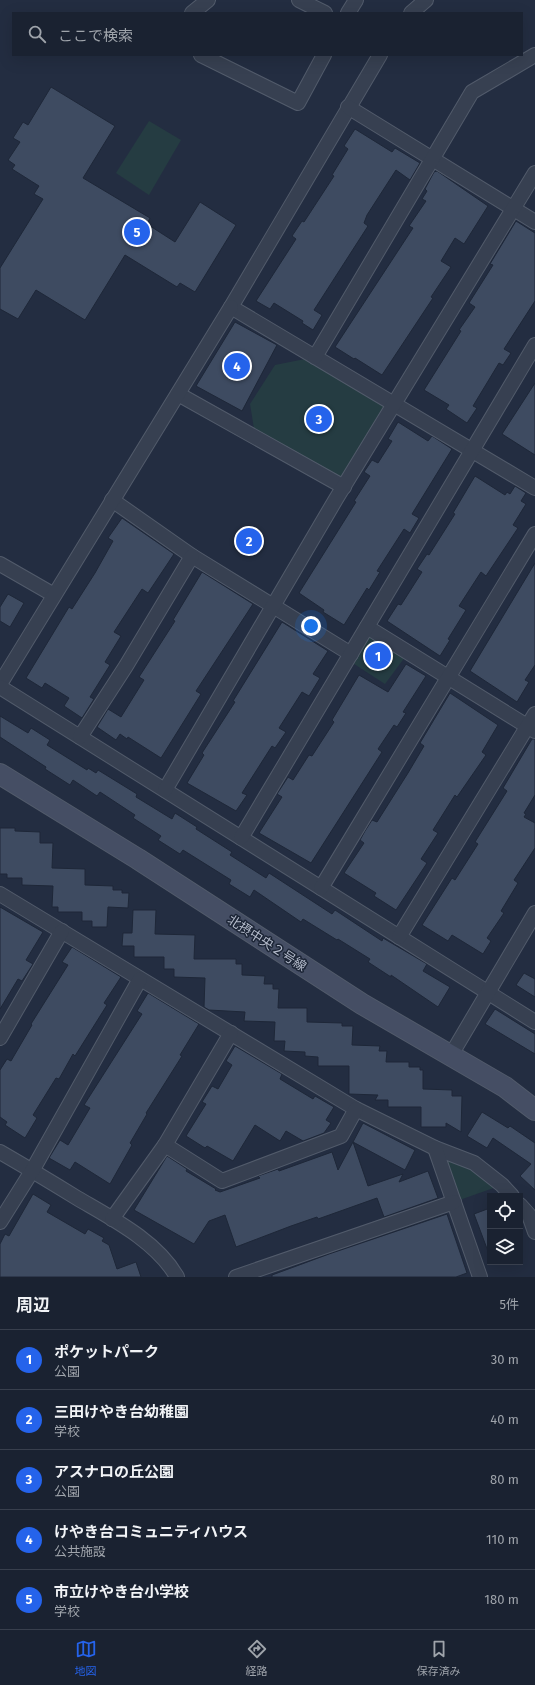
<!DOCTYPE html>
<html lang="ja">
<head>
<meta charset="utf-8">
<style>
  :root { --surface:#1a2231; --page:#232a39; --text:#f1f3f6; --muted:#9fa4ab; --line:#383f4d; --accent:#2563eb }
  body { margin:0; font-family:"Fira Sans","Noto Sans JP",sans-serif; background:var(--page); color:var(--text) }
  .controls { position:absolute; right:12px; bottom:12px; display:grid; overflow:hidden; border-radius:0px; box-shadow:0 4px 16px #0002 }
  .controls button { width:36px; height:36px; display:grid; place-items:center; padding:0; border:0; border-bottom:1px solid var(--line); background:var(--surface); color:var(--text); font:20px sans-serif }
  .you { position:absolute; left:311px; top:626px; width:14px; height:14px; margin:-10px; border:3px solid #fff; border-radius:50%; background:#1a73e8; box-shadow:0 0 0 6px #1a73e833 }
  .badge { display:grid; place-items:center; width:26px; height:26px; border-radius:50%; background:var(--accent); color:#fff; font-size:13px; font-weight:700 }
  .pin { position:absolute; translate:-50% -50%; border:2px solid #fff; box-shadow:0 1px 4px #0006 }
  .list { margin:0; padding:0; list-style:none }
  h2 { display:flex; justify-content:space-between; align-items:center; height:52px; margin:0; padding:0 16px; font-size:17px }
  h2 small { font-size:13px; font-weight:400; color:var(--muted) }
  .list li { display:grid; grid-template-columns:26px 1fr auto; gap:12px; align-items:center; box-sizing:border-box; height:60px; padding:0 16px; border-top:1px solid var(--line) }
  .list b { display:block; font-size:15px; white-space:nowrap }
  .list p { margin:0; font-size:13px; white-space:nowrap; color:var(--muted) }
  .list em { font-size:13px; font-style:normal; color:var(--muted) }
  .icon { flex:none; width:22px; height:22px; fill:none; stroke:currentColor; stroke-width:2; stroke-linecap:round; stroke-linejoin:round }
  .map { position:relative; flex:none; width:535px; height:1277px; overflow:hidden }
  .search { position:absolute; background:var(--surface); box-shadow:0 4px 16px #0002; left:12px; right:12px; top:12px; height:44px; display:flex; align-items:center; gap:10px; box-sizing:border-box; padding:0 14px; border-radius:0px; color:var(--muted); font-size:15px }
  .sheet { height:352px; background:var(--surface) }
  nav { display:flex; justify-content:space-around; align-items:center; box-sizing:border-box; height:56px; border-top:1px solid var(--line); background:var(--surface); font-size:11px; color:var(--muted) }
  nav a { display:grid; justify-items:center; gap:2px }
  nav .on { color:var(--accent) }
  .map>svg:first-child { display:block }
</style>
</head>
<body>
<div class="map">
<svg width="535" height="1277" viewBox="0 0 535 1277">
  <rect width="100%" height="100%" fill="#232d41"/>
  <g fill="#253c42">
    <polygon points="149,121 181,140 149,195 116,173"/>
    <polygon points="315,357 394,404 344,487 255,435 250,404 275,365"/>
    <polygon points="377,633 408,653 385,684 348,660 362,636"/>
    <polygon points="435,1148 502,1185 454,1202"/>
  </g>
  <g fill="#3e4b61" stroke="#1e2738">
    <polygon points="51,87 115,126 83,178 150,218 147,224 175,242 200,202 236,225 195,292 180,283 177,287 125,255 85,320 36,290 18,319 0,309 0,268 43,199 34,194 39,186 12,169 15,165 8,160 20,142 13,138 23,122 28,125"/>
    <polygon points="355,129 392,152 395,148 420,163 410,180 396,170 367,215 364,223 368,226 314,310 322,315 313,330 302,323 303,321 274,303 270,309 256,301 296,239 292,236 302,221 304,222 334,176 332,175 348,149 344,146"/>
    <polygon points="437,171 488,206 464,244 455,238 441,261 451,267 431,297 433,298 382,375 355,358 354,359 335,347 413,228 409,226 426,201 422,199 427,191 425,189 434,172"/>
    <polygon points="516,221 535,233 535,301 504,349 511,353 503,365 499,363 473,406 477,408 467,423 446,409 449,405 424,390 461,331 459,330 475,307 469,303 493,265 490,264"/>
    <polygon points="235,322 277,345 242,411 196,386"/>
    <polygon points="535,383 535,455 502,434"/>
    <polygon points="398,422 428,441 432,436 452,449 412,514 419,518 410,533 404,529 377,571 380,572 369,590 367,588 344,625 323,612 324,610 299,593 356,502 354,501 370,476 364,472 372,460 378,463 392,441 388,439"/>
    <polygon points="475,476 505,495 507,492 510,494 515,486 526,493 521,501 526,504 513,525 518,528 486,576 481,572 459,606 466,610 448,639 450,640 440,656 387,621 398,604 401,605 422,572 417,569 427,554 429,555 455,514 453,513"/>
    <polygon points="122,518 174,554 148,593 142,589 114,632 121,636 105,662 110,665 90,697 94,699 82,718 64,706 69,698 45,683 42,688 26,678 69,607 72,609 95,573 113,541 108,538"/>
    <polygon points="535,563 535,665 525,680 529,682 517,702 470,671"/>
    <polygon points="202,572 253,604 196,691 201,694 161,758 128,737 127,739 120,734 116,740 97,727 108,709 121,717 144,680 139,677 175,621 173,620"/>
    <polygon points="8,594 24,603 10,627 0,621 0,607"/>
    <polygon points="282,622 328,651 313,674 320,678 309,696 302,692 279,728 286,732 275,748 272,746 242,793 247,795 236,811 187,783 204,755 202,753 235,702 233,701"/>
    <polygon points="406,664 426,676 403,712 406,713 397,727 394,725 378,749 382,752 311,863 259,833 282,797 277,794 288,777 293,780 309,755 312,756 334,722 332,720 359,675 388,692"/>
    <polygon points="450,693 498,725 482,752 486,755 457,797 455,795 433,830 438,833 421,859 427,863 396,910 374,896 376,893 344,873 364,843 360,840 365,831 372,820 377,822 408,773 424,746 420,743"/>
    <polygon points="0,716 28,733 31,728 50,740 47,745 87,770 88,768 96,773 98,770 137,794 136,797 172,819 175,813 197,827 196,829 232,852 230,855 266,878 269,873 332,914 335,910 382,941 383,938 427,964 423,971 450,987 438,1007 391,975 391,977 368,962 370,959 338,939 337,940 303,919 301,922 254,890 250,897 229,884 231,880 183,850 180,854 158,840 161,836 133,818 135,815 100,792 97,796 73,780 70,785 45,769 46,767 0,737"/>
    <polygon points="532,739 535,739 535,795 524,813 526,814 524,817 535,823 535,848 514,880 518,883 501,911 504,913 487,938 491,941 483,954 452,935 448,941 422,925 452,878 455,880 478,844 475,842 507,791 503,788"/>
    <polygon points="0,828 15,828 15,831 40,832 40,843 53,843 52,868 85,869 85,885 113,886 113,890 122,890 122,893 129,893 128,908 108,907 107,927 92,927 92,921 82,921 82,912 58,912 58,907 52,907 53,886 22,885 22,878 7,878 7,874 0,874"/>
    <polygon points="0,907 43,932 26,960 33,964 22,981 18,979 0,1009"/>
    <polygon points="133,910 156,910 155,934 195,935 194,959 236,959 236,964 242,964 242,975 265,976 264,984 273,984 273,989 279,989 278,1008 307,1008 307,1022 342,1023 342,1026 353,1026 352,1045 380,1046 379,1051 387,1051 386,1062 409,1062 409,1067 420,1067 420,1070 423,1070 423,1089 452,1090 452,1096 462,1096 461,1132 446,1123 446,1127 421,1127 421,1107 388,1107 388,1100 375,1100 378,1095 349,1094 349,1066 318,1066 318,1057 305,1056 305,1052 284,1051 285,1041 274,1041 275,1022 244,1021 245,1012 209,1010 204,1007 205,978 174,977 174,969 164,969 164,957 134,957 134,946 122,946 123,933 132,933"/>
    <polygon points="72,947 121,977 104,1003 107,1005 75,1056 73,1054 59,1079 56,1078 33,1115 37,1118 25,1138 5,1125 7,1122 0,1117 0,1070 7,1059 11,1061 32,1025 31,1024 68,965 62,962"/>
    <polygon points="524,973 535,979 535,997 516,985"/>
    <polygon points="148,993 199,1024 180,1055 182,1056 146,1113 147,1114 130,1143 132,1145 110,1184 75,1162 70,1170 49,1158 60,1140 68,1145 90,1108 84,1105 142,1014 137,1011"/>
    <polygon points="495,1009 535,1034 535,1054 485,1024"/>
    <polygon points="235,1046 282,1074 280,1079 313,1099 315,1096 334,1107 326,1120 331,1123 324,1133 303,1141 286,1131 280,1141 255,1125 233,1161 207,1146 205,1148 186,1136 206,1104 202,1102 212,1086 218,1089 232,1065 226,1061"/>
    <polygon points="482,1112 508,1128 510,1126 535,1143 535,1190 520,1176 531,1164 493,1138 487,1148 467,1136"/>
    <polygon points="363,1123 415,1150 405,1170 353,1142"/>
    <polygon points="353,1142 368,1186 403,1174 399,1182 428,1171 438,1198 384,1217 377,1198 318,1219 317,1217 291,1226 236,1247 225,1215 209,1221 194,1244 134,1210 167,1156 187,1169 186,1171 216,1189 215,1190 220,1192 260,1178 258,1176 278,1169 279,1171 332,1152 338,1170"/>
    <polygon points="33,1194 51,1205 47,1212 85,1234 88,1229 104,1238 102,1241 109,1245 117,1269 136,1262 141,1277 0,1277 0,1244 5,1234 9,1236"/>
    <polygon points="490,1208 490,1253 489,1254 474,1214"/>
    <polygon points="447,1214 467,1273 456,1277 272,1277 272,1275 329,1254"/>
  </g>
  <g fill="none" stroke-linecap="round" stroke-linejoin="round">
    <g stroke="#525b6b" stroke-width="16">
      <g id="street">
        <polyline points="299,0 325,13"/>
        <polyline points="192,13 208,0"/>
        <polyline points="348,13 356,0"/>
        <polyline points="411,13 426,0"/>
        <polyline points="201,55 298,103 324,55"/>
        <polyline points="380,55 231,307 535,488"/>
        <polyline points="348,107 535,222"/>
        <polyline points="315,357 472,92 535,55"/>
        <polyline points="178,394 344,487"/>
        <polyline points="112,500 192,556 351,654"/>
        <polyline points="0,564 54,595"/>
        <polyline points="367,627 535,731"/>
        <polyline points="0,684 231,307"/>
        <polyline points="0,687 535,1022"/>
        <polyline points="80,737 126,666 192,556"/>
        <polyline points="165,790 336,499 535,173"/>
        <polyline points="241,838 535,345"/>
        <polyline points="321,888 535,534"/>
        <polyline points="0,894 356,1109 435,1148 474,1163 502,1185 512,1196"/>
        <polyline points="399,937 535,714"/>
        <polyline points="0,1038 62,931"/>
        <polyline points="451,1055 535,913"/>
        <polyline points="165,1145 222,1181 341,1136 356,1109"/>
        <polyline points="435,1148 480,1277"/>
        <path d="M0 1152C26 1167 51 1182 77 1198 111 1218 157 1241 177 1277"/>
        <polyline points="520,1205 529,1215 535,1232"/>
        <polyline points="112,1219 165,1145 231,1033"/>
        <polyline points="0,1222 32,1171 140,979"/>
        <polyline points="236,1277 454,1202"/>
      </g>
    </g>
    <g stroke="#525b6b" stroke-width="22">
      <polyline id="secondary" points="0,774 138,859 362,1004 505,1087 535,1110"/>
    </g>
    <use href="#street" stroke="#374051" stroke-width="14"/>
    <use href="#secondary" stroke="#454e64" stroke-width="20"/>
  </g>
  <g text-anchor="middle" dominant-baseline="central" stroke-width="3" stroke-linejoin="round" paint-order="stroke">
    <g font-size="13" fill="#b4bbcb" stroke="#1c2536">
      <text transform="translate(267 943) rotate(33)">北摂中央２号線</text>
    </g>
  </g>
</svg>
<div class="controls">
<button><svg class="icon" aria-label="locate" viewBox="0 0 24 24"><circle cx="12" cy="12" r="6"/><path d="M12 2v4M12 18v4M2 12h4M18 12h4"/></svg></button>
<button><svg class="icon" aria-label="layers" viewBox="0 0 24 24"><path d="M12 4l9 5-9 5-9-5zM3 14l9 5 9-5"/></svg></button>
</div>
<div class="you"></div>
<div class="pin badge" style="left:378px;top:656px">1</div>
<div class="pin badge" style="left:249px;top:541px">2</div>
<div class="pin badge" style="left:319px;top:419px">3</div>
<div class="pin badge" style="left:237px;top:366px">4</div>
<div class="pin badge" style="left:137px;top:232px">5</div>
<div class="search"><svg class="icon" aria-label="search" viewBox="0 0 24 24"><circle cx="10" cy="10" r="6"/><path d="M15 15l6 6"/></svg>ここで検索</div>
</div>
<section class="sheet">
<h2>周辺<small>5件</small></h2>
<ul class="list">
<li><span class="badge">1</span><div><b>ポケットパーク</b><p>公園</p></div><em>30 m</em></li>
<li><span class="badge">2</span><div><b>三田けやき台幼稚園</b><p>学校</p></div><em>40 m</em></li>
<li><span class="badge">3</span><div><b>アスナロの丘公園</b><p>公園</p></div><em>80 m</em></li>
<li><span class="badge">4</span><div><b>けやき台コミュニティハウス</b><p>公共施設</p></div><em>110 m</em></li>
<li><span class="badge">5</span><div><b>市立けやき台小学校</b><p>学校</p></div><em>180 m</em></li>
</ul>
</section>
<nav>
<a class="on"><svg class="icon" aria-label="map" viewBox="0 0 24 24"><path d="M3 6l6-2 6 2 6-2v14l-6 2-6-2-6 2zM9 4v14M15 6v14"/></svg>地図</a>
<a><svg class="icon" aria-label="directions" viewBox="0 0 24 24"><path d="M12 3l9 9-9 9-9-9zM9 14v-3h6M13 9l2 2-2 2"/></svg>経路</a>
<a><svg class="icon" aria-label="saved" viewBox="0 0 24 24"><path d="M7 4h10v16l-5-4-5 4z"/></svg>保存済み</a>
</nav>
</body>
</html>
